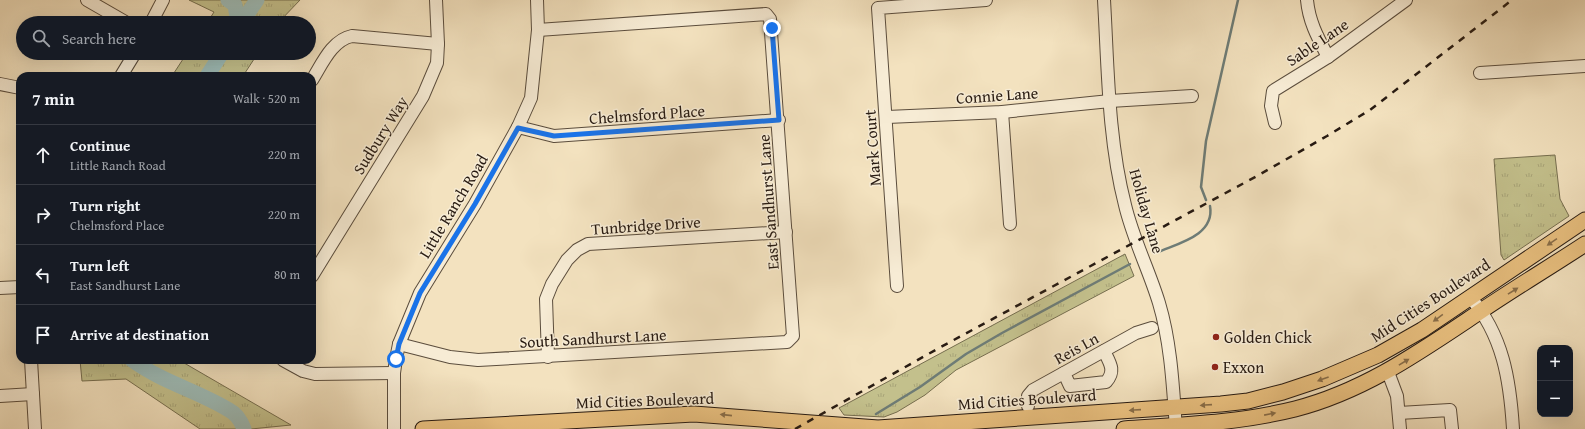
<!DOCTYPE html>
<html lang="en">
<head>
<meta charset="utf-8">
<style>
  :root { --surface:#171b24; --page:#242831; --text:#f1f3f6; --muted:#9ea1a6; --line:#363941 }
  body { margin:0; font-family:"Gentium Book Plus",serif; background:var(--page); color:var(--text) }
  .controls { position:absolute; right:12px; bottom:12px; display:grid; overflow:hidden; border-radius:8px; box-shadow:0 4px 16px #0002 }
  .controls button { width:36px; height:36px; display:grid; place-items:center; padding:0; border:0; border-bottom:1px solid var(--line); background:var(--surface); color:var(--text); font:20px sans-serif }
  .stop { position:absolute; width:12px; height:12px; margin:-9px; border:3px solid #1a73e8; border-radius:50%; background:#fff }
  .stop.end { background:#1a73e8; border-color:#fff; box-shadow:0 1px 4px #0008 }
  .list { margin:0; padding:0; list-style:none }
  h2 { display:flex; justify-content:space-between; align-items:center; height:52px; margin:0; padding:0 16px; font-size:17px }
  h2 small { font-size:13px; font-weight:400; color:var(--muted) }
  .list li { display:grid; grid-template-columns:26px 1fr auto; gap:12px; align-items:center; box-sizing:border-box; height:60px; padding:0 16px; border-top:1px solid var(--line) }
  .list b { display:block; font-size:15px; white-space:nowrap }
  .list p { margin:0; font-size:13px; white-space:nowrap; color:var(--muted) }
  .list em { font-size:13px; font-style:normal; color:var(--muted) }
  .icon { flex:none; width:22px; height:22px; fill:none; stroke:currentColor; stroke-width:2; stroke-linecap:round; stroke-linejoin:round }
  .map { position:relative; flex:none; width:1585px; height:429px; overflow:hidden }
  .search { position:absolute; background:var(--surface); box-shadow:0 4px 16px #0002; left:16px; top:16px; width:300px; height:44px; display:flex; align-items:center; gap:10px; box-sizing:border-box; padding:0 14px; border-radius:22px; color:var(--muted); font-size:15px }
  .panel { position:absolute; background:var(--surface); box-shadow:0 4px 16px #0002; left:16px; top:72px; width:300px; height:292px; border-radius:12px }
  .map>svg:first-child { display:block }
</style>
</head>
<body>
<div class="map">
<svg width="1585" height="429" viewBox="0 0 1585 429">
  <defs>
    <pattern id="grass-tufts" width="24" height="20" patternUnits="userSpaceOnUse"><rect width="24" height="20" fill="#c3c08c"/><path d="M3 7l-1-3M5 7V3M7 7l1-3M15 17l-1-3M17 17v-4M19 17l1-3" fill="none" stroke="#a8a478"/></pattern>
  </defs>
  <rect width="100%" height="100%" fill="#f3e2bf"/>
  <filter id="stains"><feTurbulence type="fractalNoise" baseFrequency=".005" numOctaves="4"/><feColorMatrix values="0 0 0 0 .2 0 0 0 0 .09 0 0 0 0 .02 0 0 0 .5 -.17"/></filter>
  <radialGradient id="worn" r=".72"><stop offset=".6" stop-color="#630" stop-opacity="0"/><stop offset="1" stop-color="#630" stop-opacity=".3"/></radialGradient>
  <g fill="url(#grass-tufts)" stroke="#766e4f">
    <polygon points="189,0 300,0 278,23 207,23 214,12"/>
    <polygon points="187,53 258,53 243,76 172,76"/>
    <polygon points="1555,155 1560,199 1569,216 1504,260 1501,255 1494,159"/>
    <polygon points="1125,254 1134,276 956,370 925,395 897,412 884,417 844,415 839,408"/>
    <polygon points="80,360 179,360 291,425 251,429 200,429 126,379 82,381"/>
  </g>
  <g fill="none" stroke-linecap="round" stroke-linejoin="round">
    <g stroke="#6e7c76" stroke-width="2.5">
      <polyline points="1206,200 1201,187 1206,141 1238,0"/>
      <path d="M1158 252C1179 243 1215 235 1210 206"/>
      <polyline points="876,414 920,387 966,354 1002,333 1130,264"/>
    </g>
    <g stroke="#9dbcb8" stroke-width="15">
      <polyline points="228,0 235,5 238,23"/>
      <polyline points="241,23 257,0"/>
      <polyline points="207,76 222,53"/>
      <path d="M132 360C162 382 198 391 229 410 237 414 241 421 244 429"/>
    </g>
    <g stroke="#5b4d3d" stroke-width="14">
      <g id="minor">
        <polyline points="87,0 127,23"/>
        <path d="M1104 0C1108 68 1108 139 1125 205 1133 239 1149 270 1159 303 1171 343 1173 387 1176 429"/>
        <path d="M1307 0C1309 22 1318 38 1328 57"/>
        <polyline points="151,23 163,0"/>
        <polyline points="1480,73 1585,66"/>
        <polyline points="121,76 135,53"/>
        <path d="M312 80C322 64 332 40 352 36L438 44"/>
        <polyline points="0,84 20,88"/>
        <polyline points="1002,112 1010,224"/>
        <polyline points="887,117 1002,112 1110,101 1192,96"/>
        <polyline points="1275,123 1271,106 1273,91 1328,57 1406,0"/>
        <polyline points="518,127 554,136 779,120"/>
        <polyline points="312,276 423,96 437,63 438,44 436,0"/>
        <polyline points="897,286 878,8 986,0"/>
        <polyline points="0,288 20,287"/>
        <path d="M1470 297C1503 335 1510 380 1513 429"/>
        <polyline points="399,344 450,357 478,360 787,342 793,336 770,19 766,14 538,30"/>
        <polyline points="548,357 546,299 552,284 567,260 577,250 588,244 786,232"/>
        <polyline points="31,360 35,429"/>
        <polyline points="283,360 303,371 315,374 394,373"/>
        <polyline points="1388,372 1397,396 1400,429"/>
        <path d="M1064 373 1070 386 1106 382C1116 371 1110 363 1104 351"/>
        <polyline points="0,396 33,394"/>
        <polyline points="1028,406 1028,396 1033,390 1136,333 1152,328"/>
        <polyline points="1399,413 1450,410 1452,429"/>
        <polyline points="394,429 394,373 396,359 399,344 420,293 475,204 518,127 531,98 538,30 537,0"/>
      </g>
    </g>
    <g stroke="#281b12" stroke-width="17">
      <g id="major">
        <polyline points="423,429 694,414 878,428 1221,404 1248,401 1283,392 1322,379 1378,355 1422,330 1585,220"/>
        <path d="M1124 429C1181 425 1239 423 1295 409 1365 391 1421 351 1481 311 1515 288 1550 267 1585 244"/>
      </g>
    </g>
    <use href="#minor" stroke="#f7ecd5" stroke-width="12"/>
    <use href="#major" stroke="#eac180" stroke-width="15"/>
    <polyline stroke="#281b12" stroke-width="2.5" stroke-dasharray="7 7" stroke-linecap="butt" points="795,429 939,348 1257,176 1327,136 1370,110 1512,0"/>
  </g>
  <defs><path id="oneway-solid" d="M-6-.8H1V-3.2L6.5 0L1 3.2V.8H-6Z"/></defs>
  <g fill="#896e49">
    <use href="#oneway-solid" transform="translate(1552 242) rotate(146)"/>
    <use href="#oneway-solid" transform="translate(1513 291) rotate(-32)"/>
    <use href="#oneway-solid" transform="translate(1438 318) rotate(144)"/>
    <use href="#oneway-solid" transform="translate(1404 362) rotate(-31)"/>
    <use href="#oneway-solid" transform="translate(1323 379) rotate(160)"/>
    <use href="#oneway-solid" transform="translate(1206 405) rotate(176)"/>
    <use href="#oneway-solid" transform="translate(1135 410) rotate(176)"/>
    <use href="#oneway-solid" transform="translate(1270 414) rotate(-11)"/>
    <use href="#oneway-solid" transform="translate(726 415) rotate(-174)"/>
  </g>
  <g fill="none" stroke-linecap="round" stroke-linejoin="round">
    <polyline stroke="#1a73e8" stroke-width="5" points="396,359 399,344 420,293 475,204 518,128 554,136 779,120 772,28"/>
  </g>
  <g fill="#8f2418" stroke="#f7ecd5" stroke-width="1.5">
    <circle cx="1216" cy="337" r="4"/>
    <circle cx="1215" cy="367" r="4"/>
  </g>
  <g text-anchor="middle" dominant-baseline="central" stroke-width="3" stroke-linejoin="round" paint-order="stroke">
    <g font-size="16" fill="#281b12" stroke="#f7ecd5">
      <text transform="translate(1317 42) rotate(-34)">Sable Lane</text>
      <text transform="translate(997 95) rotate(-4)">Connie Lane</text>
      <text transform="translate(647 114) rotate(-4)">Chelmsford Place</text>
      <text transform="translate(380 135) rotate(-58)">Sudbury Way</text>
      <text transform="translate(872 148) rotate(-94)">Mark Court</text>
      <text transform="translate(768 202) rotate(-94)">East Sandhurst Lane</text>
      <text transform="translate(453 206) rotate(-59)">Little Ranch Road</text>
      <text transform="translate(1147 211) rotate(74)">Holiday Lane</text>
      <text transform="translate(646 225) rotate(-4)">Tunbridge Drive</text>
      <text transform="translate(1430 300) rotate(-33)">Mid Cities Boulevard</text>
      <text transform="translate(593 338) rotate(-3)">South Sandhurst Lane</text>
      <text transform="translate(1076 348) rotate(-29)">Reis Ln</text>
      <text transform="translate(1027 399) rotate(-4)">Mid Cities Boulevard</text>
      <text transform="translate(645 400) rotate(-2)">Mid Cities Boulevard</text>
    </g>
    <g font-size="16" fill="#281b12" stroke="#f7ecd5" text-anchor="start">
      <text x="1224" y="337">Golden Chick</text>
      <text x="1223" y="367">Exxon</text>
    </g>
  </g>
  <rect width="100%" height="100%" filter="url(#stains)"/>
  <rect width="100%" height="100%" fill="url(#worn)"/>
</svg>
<div class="controls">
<button>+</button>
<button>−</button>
</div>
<div class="stop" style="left:396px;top:359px"></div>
<div class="stop end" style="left:772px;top:28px"></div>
<div class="search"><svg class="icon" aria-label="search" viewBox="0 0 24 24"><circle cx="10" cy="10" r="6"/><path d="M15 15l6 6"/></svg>Search here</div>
<section class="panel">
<h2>7 min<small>Walk · 520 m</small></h2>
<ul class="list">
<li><svg class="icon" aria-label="ahead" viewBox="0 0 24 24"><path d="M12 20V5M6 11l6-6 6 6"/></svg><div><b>Continue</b><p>Little Ranch Road</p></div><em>220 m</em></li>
<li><svg class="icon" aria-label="right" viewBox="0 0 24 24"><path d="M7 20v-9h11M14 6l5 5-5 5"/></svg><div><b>Turn right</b><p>Chelmsford Place</p></div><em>220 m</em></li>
<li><svg class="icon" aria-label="left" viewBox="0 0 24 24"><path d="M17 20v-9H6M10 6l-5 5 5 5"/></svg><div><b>Turn left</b><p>East Sandhurst Lane</p></div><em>80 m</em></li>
<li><svg class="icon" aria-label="arrive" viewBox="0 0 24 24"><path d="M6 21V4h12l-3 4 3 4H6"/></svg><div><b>Arrive at destination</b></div></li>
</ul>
</section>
</div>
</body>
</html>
